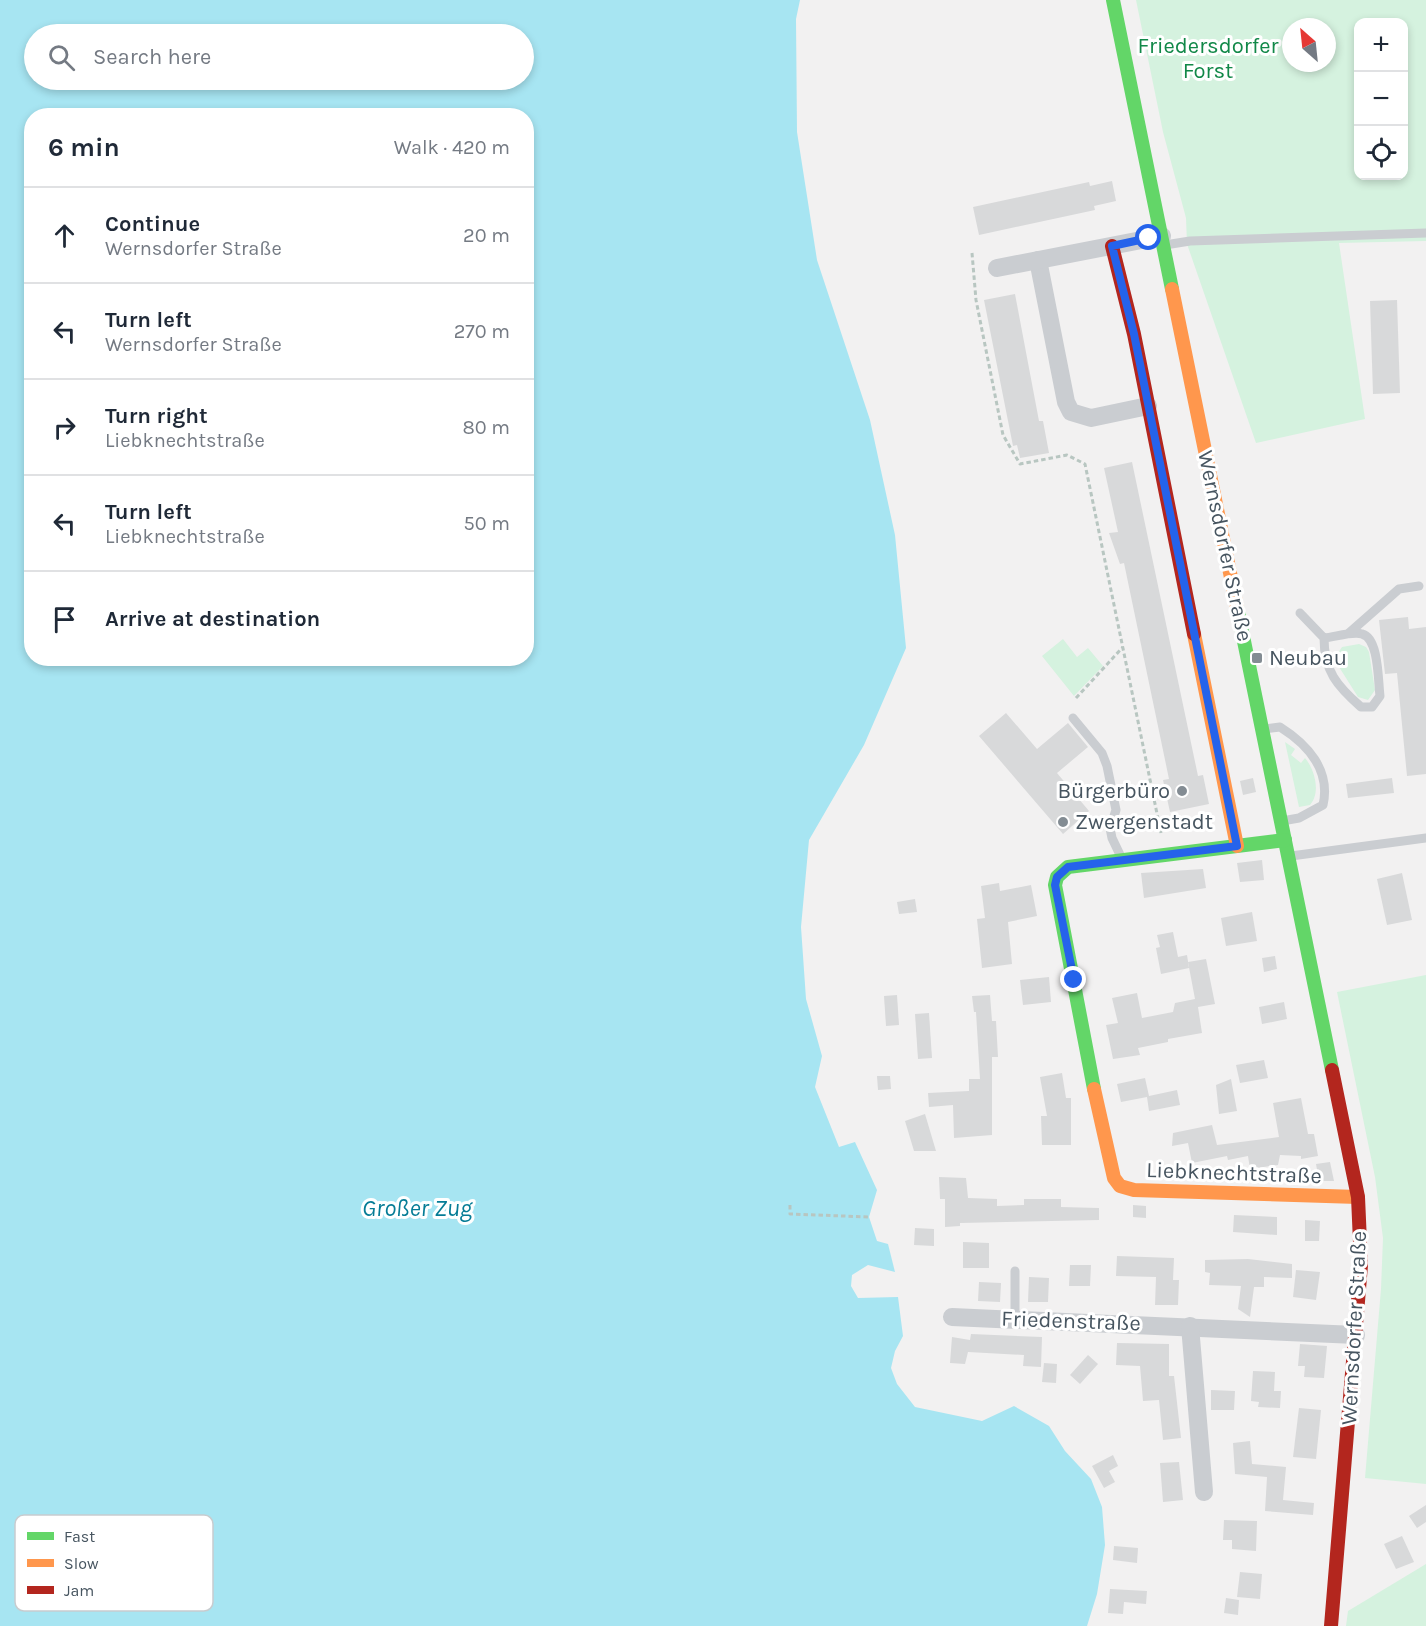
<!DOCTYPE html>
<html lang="en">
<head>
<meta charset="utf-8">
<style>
  :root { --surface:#fff; --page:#f6f6f7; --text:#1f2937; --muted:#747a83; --line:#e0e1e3 }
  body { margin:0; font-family:Karla,sans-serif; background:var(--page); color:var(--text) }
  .controls { position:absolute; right:18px; top:18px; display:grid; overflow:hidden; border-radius:12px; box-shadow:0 3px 9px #0003 }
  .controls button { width:54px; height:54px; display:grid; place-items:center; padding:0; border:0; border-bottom:2px solid var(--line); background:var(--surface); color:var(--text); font:30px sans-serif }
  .compass { position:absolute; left:1282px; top:18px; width:54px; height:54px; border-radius:50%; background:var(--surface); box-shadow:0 3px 9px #0003; rotate:333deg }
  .stop { position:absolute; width:18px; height:18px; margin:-14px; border:4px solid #2563eb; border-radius:50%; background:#fff }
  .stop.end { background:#2563eb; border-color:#fff; box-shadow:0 2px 6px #0008 }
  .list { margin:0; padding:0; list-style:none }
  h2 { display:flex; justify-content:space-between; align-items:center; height:78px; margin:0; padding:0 24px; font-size:26px }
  h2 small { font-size:20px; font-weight:400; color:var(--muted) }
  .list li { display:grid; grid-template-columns:39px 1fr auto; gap:18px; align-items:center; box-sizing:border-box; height:96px; padding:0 24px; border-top:2px solid var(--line) }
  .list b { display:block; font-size:22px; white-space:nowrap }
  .list p { margin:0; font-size:20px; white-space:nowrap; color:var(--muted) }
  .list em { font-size:20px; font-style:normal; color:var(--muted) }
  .icon { flex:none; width:33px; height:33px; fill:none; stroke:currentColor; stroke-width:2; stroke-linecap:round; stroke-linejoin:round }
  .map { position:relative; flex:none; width:1426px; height:1626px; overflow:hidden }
  .search { position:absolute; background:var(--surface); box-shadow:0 3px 9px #0003; left:24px; top:24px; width:510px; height:66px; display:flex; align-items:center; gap:15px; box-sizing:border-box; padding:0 21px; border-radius:33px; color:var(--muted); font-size:22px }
  .panel { position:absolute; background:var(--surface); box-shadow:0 3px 9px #0003; left:24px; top:108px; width:510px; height:558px; border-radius:24px }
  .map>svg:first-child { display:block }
</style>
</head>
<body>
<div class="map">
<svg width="1426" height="1626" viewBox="0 0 1426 1626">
  <rect width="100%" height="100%" fill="#f2f1f1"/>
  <g fill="#d5f2df" fill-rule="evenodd">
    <path d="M1136 0H1426V241L1339 243 1365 419 1256 443 1187 244 1186 218 1163 132ZM1358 22H1404V176H1358ZM1291 27H1327V63H1291Z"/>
    <polygon points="1063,639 1077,657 1088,648 1103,666 1074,696 1042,656"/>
    <polygon points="1359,644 1366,647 1369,652 1375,690 1368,700 1358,697 1334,659 1342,647"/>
    <path d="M1285 742 1295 749 1291 755 1301 763 1305 758C1315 770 1321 793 1310 805L1299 807Z"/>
    <polygon points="1426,975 1426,1484 1365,1478 1381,1289 1383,1238 1375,1177 1337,992"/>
    <polygon points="1426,1564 1426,1626 1346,1626 1348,1611"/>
  </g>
  <path fill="#a7e5f2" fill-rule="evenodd" d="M0 0H800L796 19 797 132 817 260 870 420 895 535 906 648 864 745 809 840 801 927 806 999 822 1056 815 1087 839 1147 855 1142 877 1190 869 1217 877 1241 888 1244 895 1272 868 1265 852 1275 851 1286 858 1298 898 1297 903 1336 895 1351 891 1368 897 1384 915 1407 982 1421 1014 1406 1049 1426 1065 1451 1091 1479 1102 1507 1105 1545 1097 1594 1087 1626H0ZM34 34H524V80H34ZM32 116H526V658H32Z"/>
  <g fill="#d8d9da">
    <polygon points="1112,181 1116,201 1094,206 1095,210 979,235 973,207 1089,182 1090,186"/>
    <polygon points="1015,294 1039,421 1043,421 1049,453 1020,458 1017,445 1013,446 984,300"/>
    <polygon points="1397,300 1400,393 1373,394 1370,301"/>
    <polygon points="1132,462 1198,776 1203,775 1209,804 1170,812 1163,780 1169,779 1124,563 1120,564 1109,533 1118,532 1104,468"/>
    <polygon points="1408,617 1409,629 1426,627 1426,774 1407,776 1397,673 1385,674 1379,620"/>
    <polygon points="1006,713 1037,749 1068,723 1088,747 1057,773 1089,811 1063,834 979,736"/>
    <polygon points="1253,778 1256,792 1243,795 1240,781"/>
    <polygon points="1392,778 1394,793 1348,798 1346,784"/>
    <polygon points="1262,860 1264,880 1240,882 1237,863"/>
    <polygon points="1203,869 1206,888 1144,898 1141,873"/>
    <polygon points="1402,873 1412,920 1387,925 1377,879"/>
    <polygon points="999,883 1000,891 1031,885 1037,916 1008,922 1012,964 982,968 977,919 985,918 981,886"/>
    <polygon points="915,899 917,912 899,914 897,902"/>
    <polygon points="1252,912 1257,941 1226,946 1221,918"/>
    <polygon points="1173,932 1178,957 1187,955 1189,968 1161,974 1156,948 1160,947 1157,935"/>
    <polygon points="1275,956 1277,969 1264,972 1262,958"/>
    <polygon points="1206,959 1215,1004 1198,1007 1202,1033 1168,1039 1168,1042 1138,1048 1140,1055 1113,1059 1106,1025 1118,1023 1112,998 1137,993 1142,1018 1173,1012 1175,1003 1195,999 1188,962"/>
    <polygon points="1049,977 1051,1002 1023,1005 1020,980"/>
    <polygon points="897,995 899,1025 886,1026 884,996"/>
    <polygon points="990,995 992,1021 996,1021 998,1057 992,1057 992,1135 954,1138 953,1105 929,1107 928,1093 969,1091 969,1079 980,1079 976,1012 974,1012 972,996"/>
    <polygon points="1284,1002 1287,1019 1262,1024 1259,1007"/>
    <polygon points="929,1013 932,1058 918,1059 915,1014"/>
    <polygon points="1264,1060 1268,1078 1240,1083 1236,1065"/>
    <polygon points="1062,1073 1066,1098 1071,1098 1071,1145 1042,1145 1041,1116 1047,1116 1040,1077"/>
    <polygon points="877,1076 890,1076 891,1089 878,1090"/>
    <polygon points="1145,1078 1149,1096 1177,1090 1180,1105 1149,1111 1147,1097 1121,1102 1117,1084"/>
    <polygon points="1231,1079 1237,1111 1219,1114 1216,1085"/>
    <polygon points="1301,1098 1308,1134 1314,1134 1318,1156 1301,1159 1301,1156 1280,1155 1278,1165 1250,1169 1248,1156 1228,1160 1227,1156 1192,1163 1188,1143 1172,1146 1173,1133 1212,1125 1217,1145 1279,1137 1273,1103"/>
    <polygon points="925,1114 936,1151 914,1151 905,1121"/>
    <polygon points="1330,1162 1334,1181 1319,1181 1316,1164"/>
    <polygon points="939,1177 966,1178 968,1198 997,1199 997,1206 1024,1205 1024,1199 1061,1199 1061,1207 1099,1208 1099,1220 960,1223 960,1226 945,1227 945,1199 940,1199"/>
    <polygon points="1133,1205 1146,1206 1146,1218 1133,1217"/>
    <polygon points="1234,1215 1277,1217 1277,1235 1233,1232"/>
    <polygon points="1305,1220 1320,1221 1319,1241 1305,1241"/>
    <polygon points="915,1228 934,1229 934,1246 914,1245"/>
    <polygon points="963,1242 989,1243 989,1268 963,1268"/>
    <polygon points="1117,1256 1174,1258 1173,1280 1179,1280 1178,1305 1155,1305 1156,1277 1116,1276"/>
    <polygon points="1248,1259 1292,1264 1292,1278 1264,1277 1264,1287 1254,1287 1250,1317 1238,1309 1241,1286 1209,1285 1210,1273 1205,1272 1205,1260"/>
    <polygon points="1070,1265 1091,1265 1090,1286 1069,1286"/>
    <polygon points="1296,1270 1320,1272 1316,1300 1293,1297"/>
    <polygon points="1029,1277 1049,1278 1048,1302 1028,1302"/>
    <polygon points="979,1282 1001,1283 1000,1302 978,1301"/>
    <polygon points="971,1334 1042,1337 1041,1367 1023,1366 1024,1355 968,1352 965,1364 950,1363 952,1337 970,1340"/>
    <polygon points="1117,1343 1169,1344 1169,1376 1174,1376 1181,1438 1163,1440 1159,1400 1143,1401 1140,1366 1116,1365"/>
    <polygon points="1300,1344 1327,1346 1324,1378 1304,1377 1305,1366 1298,1366"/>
    <polygon points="1088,1355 1098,1364 1080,1384 1070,1375"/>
    <polygon points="1044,1363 1057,1364 1056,1383 1042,1382"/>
    <polygon points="1253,1371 1275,1372 1274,1391 1281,1391 1280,1408 1258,1407 1259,1402 1251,1401"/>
    <polygon points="1211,1390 1235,1391 1234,1410 1211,1410"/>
    <polygon points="1299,1408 1321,1410 1316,1459 1293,1457"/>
    <polygon points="1250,1441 1252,1464 1286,1467 1283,1500 1314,1503 1313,1515 1265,1511 1267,1477 1235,1474 1233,1443"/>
    <polygon points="1113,1455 1118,1466 1109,1471 1115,1482 1104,1488 1092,1466"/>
    <polygon points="1179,1462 1183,1500 1163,1502 1160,1463"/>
    <polygon points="1426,1505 1426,1522 1417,1528 1409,1516"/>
    <polygon points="1224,1520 1257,1521 1256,1551 1232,1549 1232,1540 1223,1540"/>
    <polygon points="1402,1536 1414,1562 1396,1569 1384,1544"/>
    <polygon points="1114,1546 1138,1548 1137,1563 1113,1560"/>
    <polygon points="1240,1572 1262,1574 1260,1599 1237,1597"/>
    <polygon points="1110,1589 1147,1591 1146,1604 1124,1602 1123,1614 1108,1613"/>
    <polygon points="1226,1598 1239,1600 1238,1615 1224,1613"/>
  </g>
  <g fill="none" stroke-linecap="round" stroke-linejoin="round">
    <g stroke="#b8c6c1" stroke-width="3" stroke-dasharray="4.5 3" stroke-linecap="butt">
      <polyline points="972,253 976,300 1003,435 1020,464 1067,455 1085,464 1161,833"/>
      <polyline points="1076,698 1123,647"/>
      <polyline points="790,1205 790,1214 869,1217"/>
    </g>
    <g stroke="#cacdd1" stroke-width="9">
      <polyline points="1165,245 1190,241 1426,233"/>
      <path d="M1300 613 1324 638C1324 671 1337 686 1361 707H1372L1380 696C1378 681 1379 638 1362 634 1353 631 1335 637 1324 638"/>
      <polyline points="1349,633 1399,589 1419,586"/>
      <polyline points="1073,718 1102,753 1107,766 1116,810 1110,828 1112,838 1122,859"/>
      <path d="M1264 729 1280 727C1307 744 1331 770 1323 805L1299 818 1282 821"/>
      <polyline points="1291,856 1426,838"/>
      <polyline points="1015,1319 1015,1271"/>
    </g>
    <g stroke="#cacdd1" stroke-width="18">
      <polyline points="1038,260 1066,402 1071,412 1091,418 1148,406"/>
      <polyline points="997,268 1162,236"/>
      <polyline points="952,1317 1356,1335"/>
      <polyline points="1190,1326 1204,1492"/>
    </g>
    <g stroke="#63d668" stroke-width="14">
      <polyline points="1113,0 1172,289"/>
      <polyline points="1237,607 1332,1070"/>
      <polyline points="1094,1089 1055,885 1057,877 1068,867 1285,840"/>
    </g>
    <g stroke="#ff974d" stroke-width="14">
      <polyline points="1172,289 1237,607"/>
      <polyline points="1194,634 1237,846"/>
      <polyline points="1094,1089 1114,1178 1120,1186 1134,1190 1358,1197"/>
    </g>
    <g stroke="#b3261e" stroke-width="14">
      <polyline points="1112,246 1134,334 1194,634"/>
      <polyline points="1331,1626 1361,1265 1358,1197 1332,1070"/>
    </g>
  </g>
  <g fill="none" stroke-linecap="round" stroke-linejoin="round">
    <polyline stroke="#2563eb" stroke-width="8" points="1074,980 1055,885 1057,877 1068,867 1237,846 1134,334 1112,246 1149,238"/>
  </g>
  <g fill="#838c93" stroke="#fff" stroke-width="2">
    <rect x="1251" y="652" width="12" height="12" rx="3"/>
    <circle cx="1182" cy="791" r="6"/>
    <circle cx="1063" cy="822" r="6"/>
  </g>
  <g text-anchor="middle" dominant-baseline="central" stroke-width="6" stroke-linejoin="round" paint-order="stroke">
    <g font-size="22" fill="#118848" stroke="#fff">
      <text x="1208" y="46">Friedersdorfer<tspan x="1208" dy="25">Forst</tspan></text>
    </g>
    <g font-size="22" fill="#475560" stroke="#fff">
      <text transform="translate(1225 546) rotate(78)">Wernsdorfer Straße</text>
      <text transform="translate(1234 1173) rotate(2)">Liebknechtstraße</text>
      <text transform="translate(1071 1321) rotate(2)">Friedenstraße</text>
      <text transform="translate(1354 1328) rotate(-87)">Wernsdorfer Straße</text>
    </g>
    <g font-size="22" fill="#475560" stroke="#fff" text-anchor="start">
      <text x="1269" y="658">Neubau</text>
      <text x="1170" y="791" text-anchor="end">Bürgerbüro</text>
      <text x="1075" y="822">Zwergenstadt</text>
    </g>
    <g font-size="24" font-style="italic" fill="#057c96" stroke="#fff">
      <text x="417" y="1208">Großer Zug</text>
    </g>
  </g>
  <rect x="15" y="1515" width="198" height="96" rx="9" fill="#fff" stroke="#c8cccf" stroke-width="1.5"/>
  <rect x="27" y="1532" width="27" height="8" fill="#63d668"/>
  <rect x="27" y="1559" width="27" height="8" fill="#ff974d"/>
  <rect x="27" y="1586" width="27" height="8" fill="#b3261e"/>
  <g font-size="16" fill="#475560">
    <text x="64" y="1542">Fast</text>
    <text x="64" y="1569">Slow</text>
    <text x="64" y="1596">Jam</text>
  </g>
</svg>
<div class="controls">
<button>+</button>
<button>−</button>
<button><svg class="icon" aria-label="locate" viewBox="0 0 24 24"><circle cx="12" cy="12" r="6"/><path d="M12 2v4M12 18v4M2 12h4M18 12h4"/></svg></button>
</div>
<svg class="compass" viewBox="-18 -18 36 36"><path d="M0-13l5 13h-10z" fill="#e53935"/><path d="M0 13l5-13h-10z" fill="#747a83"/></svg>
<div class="stop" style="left:1149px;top:238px"></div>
<div class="stop end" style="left:1074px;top:980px"></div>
<div class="search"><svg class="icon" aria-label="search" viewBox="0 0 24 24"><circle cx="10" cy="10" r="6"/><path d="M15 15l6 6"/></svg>Search here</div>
<section class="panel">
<h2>6 min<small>Walk · 420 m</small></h2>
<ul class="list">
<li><svg class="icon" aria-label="ahead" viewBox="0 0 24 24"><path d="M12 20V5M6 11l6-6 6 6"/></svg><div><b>Continue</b><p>Wernsdorfer Straße</p></div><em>20 m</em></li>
<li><svg class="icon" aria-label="left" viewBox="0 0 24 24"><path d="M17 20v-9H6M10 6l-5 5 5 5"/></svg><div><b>Turn left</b><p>Wernsdorfer Straße</p></div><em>270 m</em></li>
<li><svg class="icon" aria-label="right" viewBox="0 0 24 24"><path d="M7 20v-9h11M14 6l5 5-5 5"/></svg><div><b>Turn right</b><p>Liebknechtstraße</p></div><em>80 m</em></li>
<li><svg class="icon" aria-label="left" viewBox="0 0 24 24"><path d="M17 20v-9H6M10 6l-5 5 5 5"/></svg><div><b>Turn left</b><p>Liebknechtstraße</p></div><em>50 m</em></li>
<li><svg class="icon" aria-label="arrive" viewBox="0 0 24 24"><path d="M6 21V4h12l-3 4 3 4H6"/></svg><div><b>Arrive at destination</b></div></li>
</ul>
</section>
</div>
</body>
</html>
